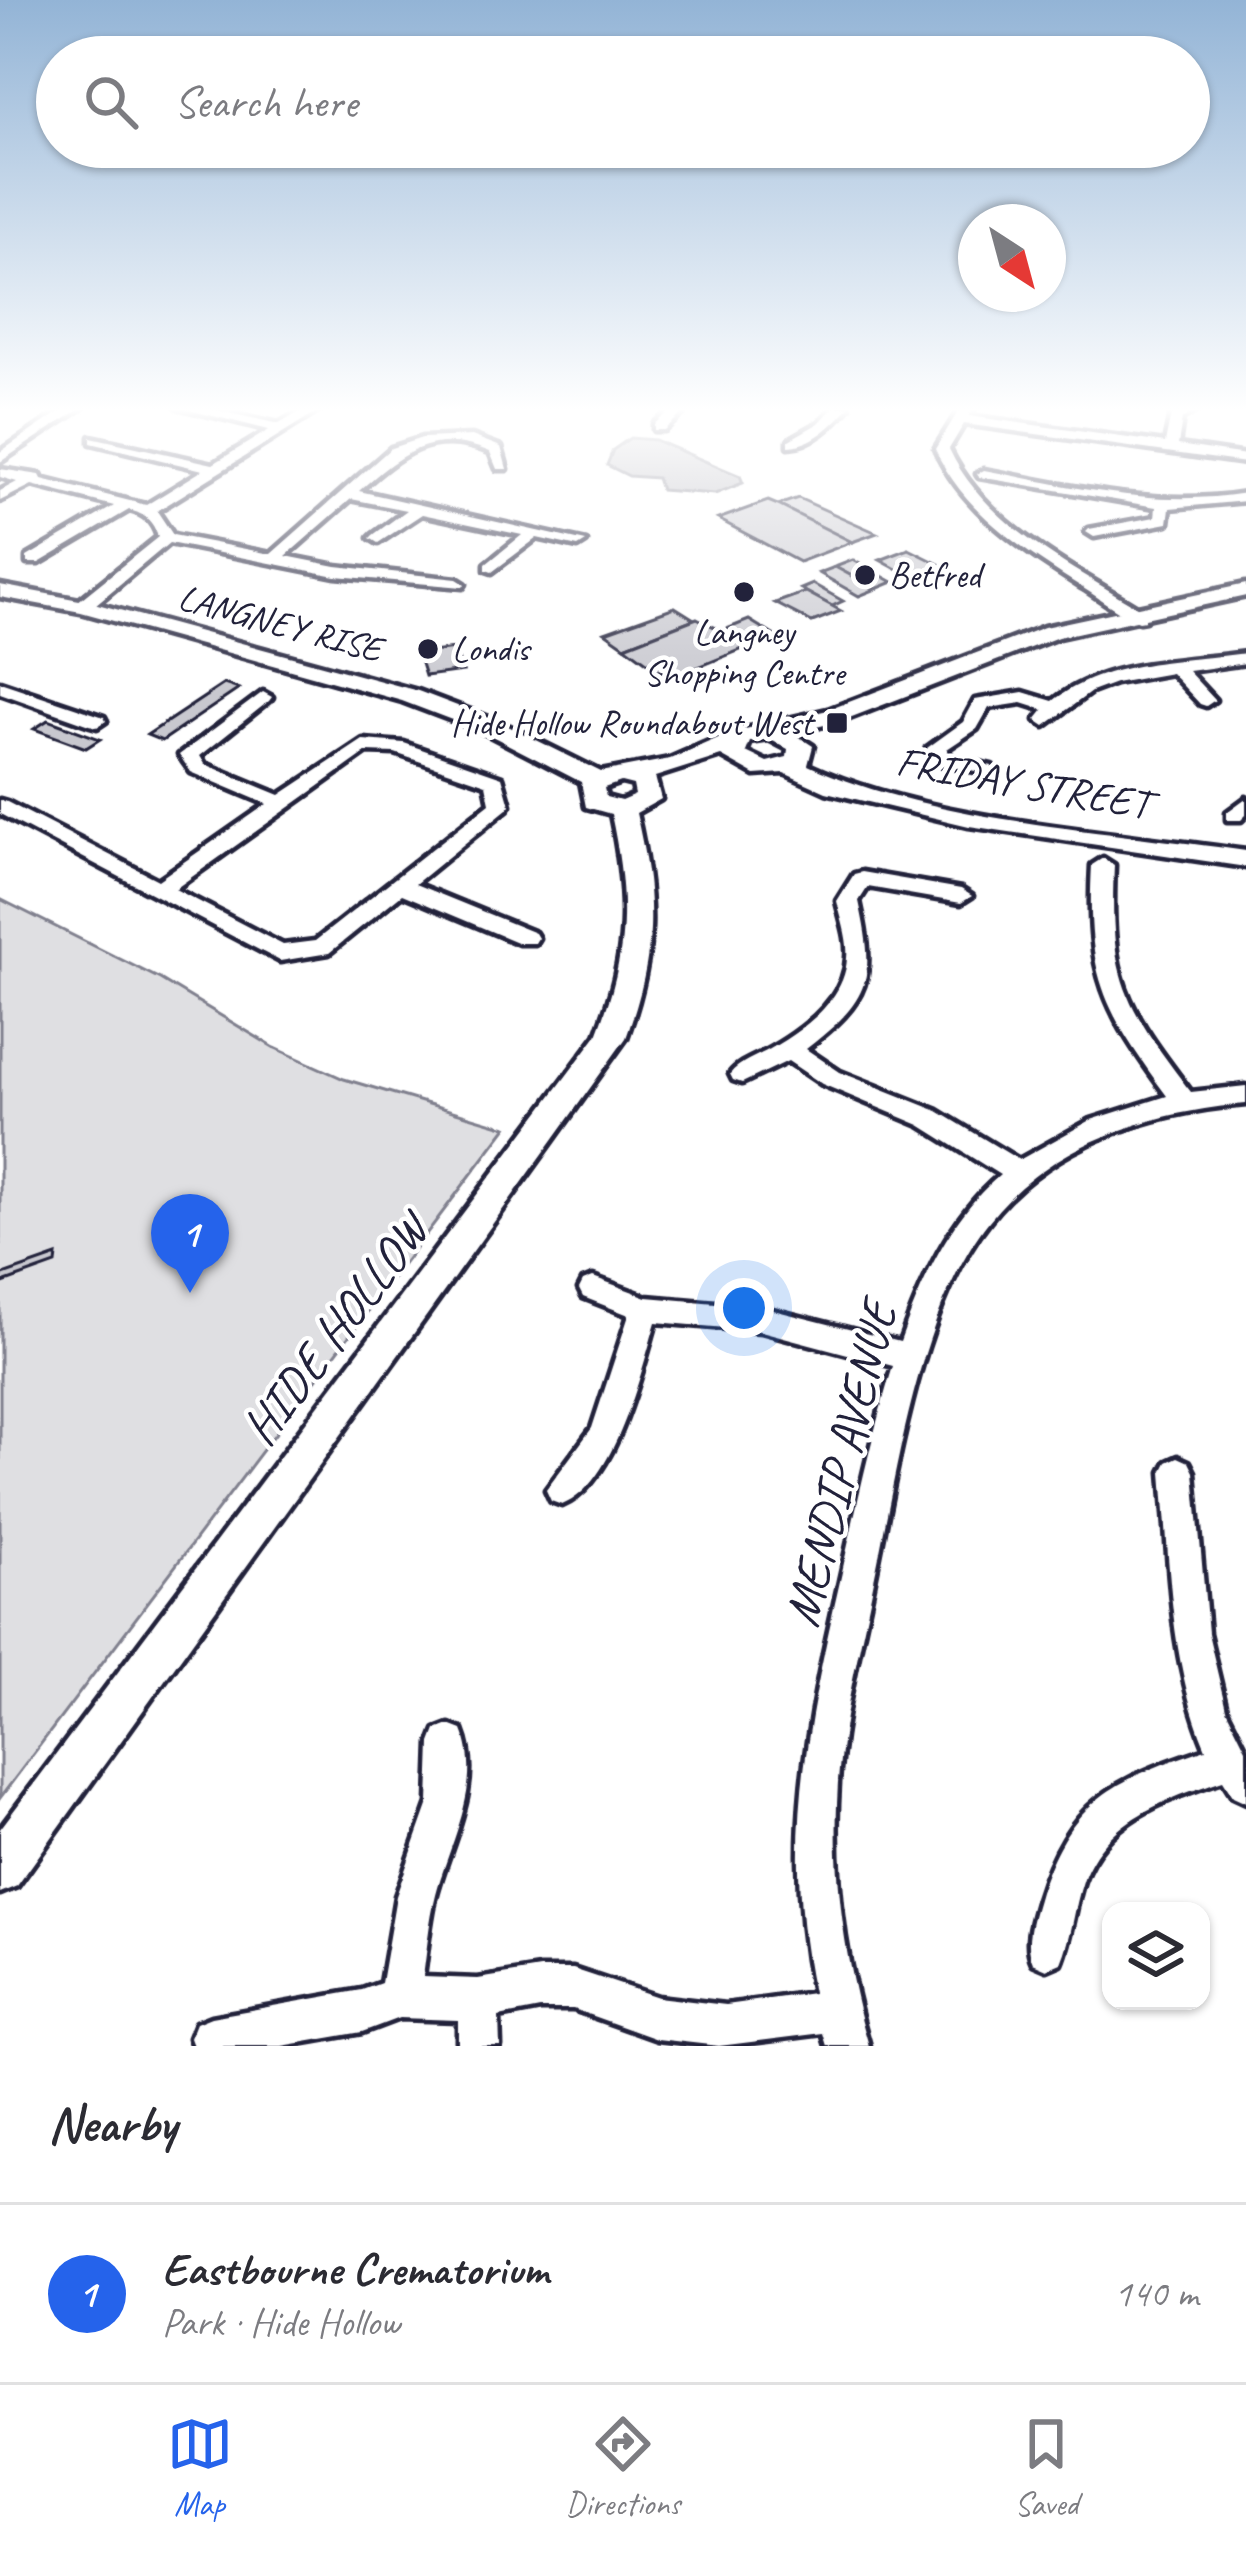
<!DOCTYPE html>
<html lang="en">
<head>
<meta charset="utf-8">
<style>
  :root { --surface:#fff; --page:#f7f7f7; --text:#2b2b33; --muted:#7c7c81; --line:#e1e1e2; --accent:#2563eb }
  body { margin:0; font-family:Caveat,sans-serif; background:var(--page); color:var(--text) }
  .controls { position:absolute; right:36px; bottom:36px; display:grid; overflow:hidden; border-radius:24px; box-shadow:0 3px 9px #0004 }
  .controls button { width:108px; height:108px; display:grid; place-items:center; padding:0; border:0; border-bottom:3px solid var(--line); background:var(--surface); color:var(--text); font:60px sans-serif }
  .compass { position:absolute; left:958px; top:204px; width:108px; height:108px; border-radius:50%; background:var(--surface); box-shadow:0 3px 9px #0004; rotate:144deg }
  .you { position:absolute; left:744px; top:1308px; width:42px; height:42px; margin:-30px; border:9px solid #fff; border-radius:50%; background:#1a73e8; box-shadow:0 0 0 18px #1a73e833 }
  .badge { display:grid; place-items:center; width:78px; height:78px; border-radius:50%; background:var(--accent); color:#fff; font-size:39px; font-weight:700 }
  .pin { position:absolute; translate:-50% -99px; filter:drop-shadow(0 3px 6px #0008) }
  .pin::after { content:''; position:absolute; top:63px; width:42px; height:36px; background:inherit; clip-path:polygon(0 0,100% 0,50% 100%) }
  .list { margin:0; padding:0; list-style:none }
  h2 { display:flex; justify-content:space-between; align-items:center; height:156px; margin:0; padding:0 48px; font-size:51px }
  h2 small { font-size:39px; font-weight:400; color:var(--muted) }
  .list li { display:grid; grid-template-columns:78px 1fr auto; gap:36px; align-items:center; box-sizing:border-box; height:180px; padding:0 48px; border-top:3px solid var(--line) }
  .list b { display:block; font-size:45px; white-space:nowrap }
  .list p { margin:0; font-size:39px; white-space:nowrap; color:var(--muted) }
  .list em { font-size:39px; font-style:normal; color:var(--muted) }
  .icon { flex:none; width:66px; height:66px; fill:none; stroke:currentColor; stroke-width:2; stroke-linecap:round; stroke-linejoin:round }
  .map { position:relative; flex:none; width:1246px; height:2046px; overflow:hidden }
  .search { position:absolute; background:var(--surface); box-shadow:0 3px 9px #0004; left:36px; right:36px; top:36px; height:132px; display:flex; align-items:center; gap:30px; box-sizing:border-box; padding:0 42px; border-radius:66px; color:var(--muted); font-size:45px }
  .sheet { height:336px; background:var(--surface) }
  nav { display:flex; justify-content:space-around; align-items:center; box-sizing:border-box; height:168px; border-top:3px solid var(--line); background:var(--surface); font-size:33px; color:var(--muted) }
  nav a { display:grid; justify-items:center; gap:6px }
  nav .on { color:var(--accent) }
  .map>svg:first-child { display:block }
</style>
</head>
<body>
<div class="map">
<svg width="1246" height="2046" viewBox="0 0 1246 2046">
  <rect width="100%" height="100%" fill="#fff"/>
  <filter id="ink" filterUnits="userSpaceOnUse"><feTurbulence type="fractalNoise" baseFrequency=".00833" numOctaves="2"/><feDisplacementMap in="SourceGraphic" scale="24" xChannelSelector="R" yChannelSelector="G"/><feConvolveMatrix kernelMatrix="1 2 1 2 8 2 1 2 1" color-interpolation-filters="sRGB"/></filter>
  <g filter="url(#ink)">
    <polygon fill="#dfdfe2" stroke="#80808e" stroke-width="3" points="0,899 160,979 273,1047 344,1079 507,1127 0,1798"/>
    <polygon fill="#b4b4bc" stroke="#7a7a88" stroke-width="3" points="630,438 655,440 740,476 743,483 715,494 661,490 657,478 629,476 607,465 613,450"/>
    <g fill="#c8c8cf" stroke="#22223b" stroke-width="3">
      <polygon points="798,498 877,533 852,542 778,505"/>
      <polygon points="768,501 778,505 852,542 799,562 718,519"/>
      <polygon points="909,549 945,567 915,579 880,560"/>
      <polygon points="853,560 893,582 876,589 835,567"/>
      <polygon points="835,567 876,589 859,596 819,573"/>
      <polygon points="813,584 843,601 832,606 801,589"/>
      <polygon points="806,592 832,606 841,611 812,622 775,603"/>
      <polygon points="675,607 694,619 625,646 605,632"/>
      <polygon points="697,618 722,631 749,620 775,636 679,675 659,671 625,646"/>
      <polygon points="454,649 463,671 425,676 418,654"/>
      <polygon points="224,684 239,689 162,741 147,735"/>
      <polygon points="48,720 100,739 86,748 34,729"/>
      <polygon points="57,1256 56,1264 0,1284 0,1276"/>
    </g>
    <g fill="none" stroke-linecap="round" stroke-linejoin="round">
      <g stroke="#22223b" stroke-width="9">
        <g id="minor">
          <polygon points="67,407 83,407 0,462 0,452"/>
          <path d="M177 407H202L279 424 308 407 321 409 157 511 173 535 271 554 391 448 422 438 472 436 501 447 507 469H497L490 452C432 428 400 454 359 491L586 542 578 547 537 538 492 572 486 570V564L522 535 422 514 378 543 370 538 373 535 407 510 351 499 286 556 336 566 457 579 465 584 463 587 336 576 169 543 89 610H77V602L158 537C153 521 145 514 129 510L39 563H27V557L114 506 32 485 0 501V491L17 482 0 477V469L40 475 42 479 146 505 203 470 91 443V437L213 464 269 430Z"/>
          <polygon points="675,407 690,407 664,430 654,430 654,424"/>
          <path d="M834 407H849C833 425 813 445 789 446V440L819 423Z"/>
          <path d="M961 407H975L969 416 1165 443 1171 414 1184 407H1201L1182 419 1178 445 1246 455V463L964 424 949 449C986 527 1075 568 1145 612V620L1139 621C1119 614 1101 599 1083 588 1025 551 964 513 935 449Z"/>
          <path d="M984 470C1073 487 1157 508 1246 493V501L1170 508 1168 523 1094 537 1086 532 1089 529 1155 517 1156 507 979 477 977 474Z"/>
          <path d="M1246 653V663L1188 671 1215 700 1206 706 1200 704 1171 673 1115 683 1091 692 1045 726 1036 720 1044 710 1022 703 989 708 977 729 947 749 951 756 992 766V774L937 764 927 748 963 722 975 700 1023 692 1053 701C1106 659 1182 662 1246 653Z"/>
          <polygon points="0,682 104,717 106,721 97,727 90,725 0,693"/>
          <path d="M263 692 272 697 269 701 200 756 205 764 280 795 363 740 404 743 502 777 510 805 507 809 415 884 535 933 538 938 535 943H519L402 894 329 953 280 961 0 814V800L7 802 158 880 267 804 191 772 179 755ZM367 752 395 753 486 784 490 803 315 941 283 945 175 889Z"/>
          <polygon points="1246,798 1246,815 1241,820 1227,820 1227,812"/>
          <path d="M1103 858 1114 865C1109 979 1123 1003 1191 1092L1246 1086V1104C1151 1112 1050 1143 989 1221 919 1309 897 1471 874 1580 859 1654 839 1728 837 1804 834 1886 846 1967 869 2046H827L823 2033 719 2046 657 2039 573 2009H540L499 2017 500 2046H458V2020L399 2018 362 2032 282 2046H193L190 2038 196 2023 211 2017 362 1990 381 1983 396 1896 429 1803 431 1743 436 1730 449 1725 462 1730C484 1784 450 1842 436 1894 429 1921 427 1950 423 1977L478 1979 540 1969H573L657 1997 726 2005 813 1993C782 1845 807 1725 840 1581 856 1509 871 1437 893 1366L761 1331 656 1322C641 1372 615 1485 562 1505L551 1501 546 1490 592 1428 629 1315 583 1297 579 1289 583 1281 593 1277 647 1297 761 1307 900 1342C922 1281 949 1218 1000 1175L920 1125 822 1084 788 1061 742 1083 733 1080 730 1074C739 1062 756 1057 770 1049 803 1030 845 1000 847 958 849 939 841 919 837 901L854 874 862 872 961 889 972 896 961 903 868 887 859 901C876 979 871 999 806 1049L840 1072 938 1111 1019 1160 1091 1120 1167 1096C1103 1009 1086 975 1092 865Z"/>
          <path d="M1178 1457 1189 1462 1194 1472 1208 1633 1226 1709 1246 1749V1802L1233 1796 1223 1780C1167 1799 1105 1819 1083 1881 1074 1908 1072 1937 1061 1963L1047 1969 1033 1963C1024 1943 1032 1920 1038 1899 1069 1800 1113 1780 1206 1749 1169 1659 1170 1567 1162 1472L1167 1462Z"/>
        </g>
      </g>
      <g stroke="#22223b" stroke-width="9">
        <path id="major" d="M1246 584V596L1058 637 844 720 793 733 813 746 808 765C932 822 1110 831 1246 851V867L969 826 826 792 784 773 755 775 721 756 655 777 661 799 636 813C656 901 657 952 626 1038L17 1886 0 1893V1829L597 1035C629 952 629 900 611 814L586 807 581 782 486 733 402 701 81 612 0 597V585L90 602 418 691 502 723 601 772 670 759 732 732 828 710 1044 627ZM769 739 788 749 787 757 767 762 746 752 750 742ZM621 782 633 785 635 795 621 801 606 797 604 788Z"/>
      </g>
      <use href="#minor" fill="#fff" fill-rule="evenodd"/>
      <use href="#major" fill="#fff" fill-rule="evenodd"/>
    </g>
  </g>
  <linearGradient id="sky" x2="0" y2="1"><stop stop-color="#93b4d6"/><stop offset="0.59" stop-color="#fff"/><stop offset="1" stop-color="#fff" stop-opacity="0"/></linearGradient>
  <rect width="1246" height="694" fill="url(#sky)"/>
  <g fill="#22223b" stroke="#fff" stroke-width="4.5">
    <circle cx="865" cy="575" r="12"/>
    <circle cx="744" cy="592" r="12"/>
    <circle cx="428" cy="649" r="12"/>
    <rect x="825" y="711" width="24" height="24" rx="6"/>
  </g>
  <g text-anchor="middle" dominant-baseline="central" stroke-width="9" stroke-linejoin="round" paint-order="stroke">
    <g font-size="36" fill="#22223b" stroke="#fff" text-anchor="start">
      <text x="889" y="575">Betfred</text>
      <text x="744" y="632" text-anchor="middle">Langney<tspan x="744" dy="41">Shopping Centre</tspan></text>
      <text x="452" y="649">Londis</text>
      <text x="813" y="723" text-anchor="end">Hide Hollow Roundabout West</text>
    </g>
    <g font-size="36" fill="#22223b" stroke="#fff">
      <text transform="translate(280 623) rotate(15)">LANGNEY RISE</text>
    </g>
    <g font-size="42" fill="#22223b" stroke="#fff">
      <text transform="translate(1023 783) rotate(10)">FRIDAY STREET</text>
    </g>
    <g font-size="51" fill="#22223b" stroke="#fff">
      <text transform="translate(335 1329) rotate(-53)">HIDE HOLLOW</text>
      <text transform="translate(840 1464) rotate(-76)">MENDIP AVENUE</text>
    </g>
  </g>
</svg>
<div class="controls">
<button><svg class="icon" aria-label="layers" viewBox="0 0 24 24"><path d="M12 4l9 5-9 5-9-5zM3 14l9 5 9-5"/></svg></button>
</div>
<svg class="compass" viewBox="-18 -18 36 36"><path d="M0-13l5 13h-10z" fill="#e53935"/><path d="M0 13l5-13h-10z" fill="#7c7c81"/></svg>
<div class="you"></div>
<div class="pin badge" style="left:190px;top:1293px">1</div>
<div class="search"><svg class="icon" aria-label="search" viewBox="0 0 24 24"><circle cx="10" cy="10" r="6"/><path d="M15 15l6 6"/></svg>Search here</div>
</div>
<section class="sheet">
<h2>Nearby<small></small></h2>
<ul class="list">
<li><span class="badge">1</span><div><b>Eastbourne Crematorium</b><p>Park · Hide Hollow</p></div><em>140 m</em></li>
</ul>
</section>
<nav>
<a class="on"><svg class="icon" aria-label="map" viewBox="0 0 24 24"><path d="M3 6l6-2 6 2 6-2v14l-6 2-6-2-6 2zM9 4v14M15 6v14"/></svg>Map</a>
<a><svg class="icon" aria-label="directions" viewBox="0 0 24 24"><path d="M12 3l9 9-9 9-9-9zM9 14v-3h6M13 9l2 2-2 2"/></svg>Directions</a>
<a><svg class="icon" aria-label="saved" viewBox="0 0 24 24"><path d="M7 4h10v16l-5-4-5 4z"/></svg>Saved</a>
</nav>
</body>
</html>
